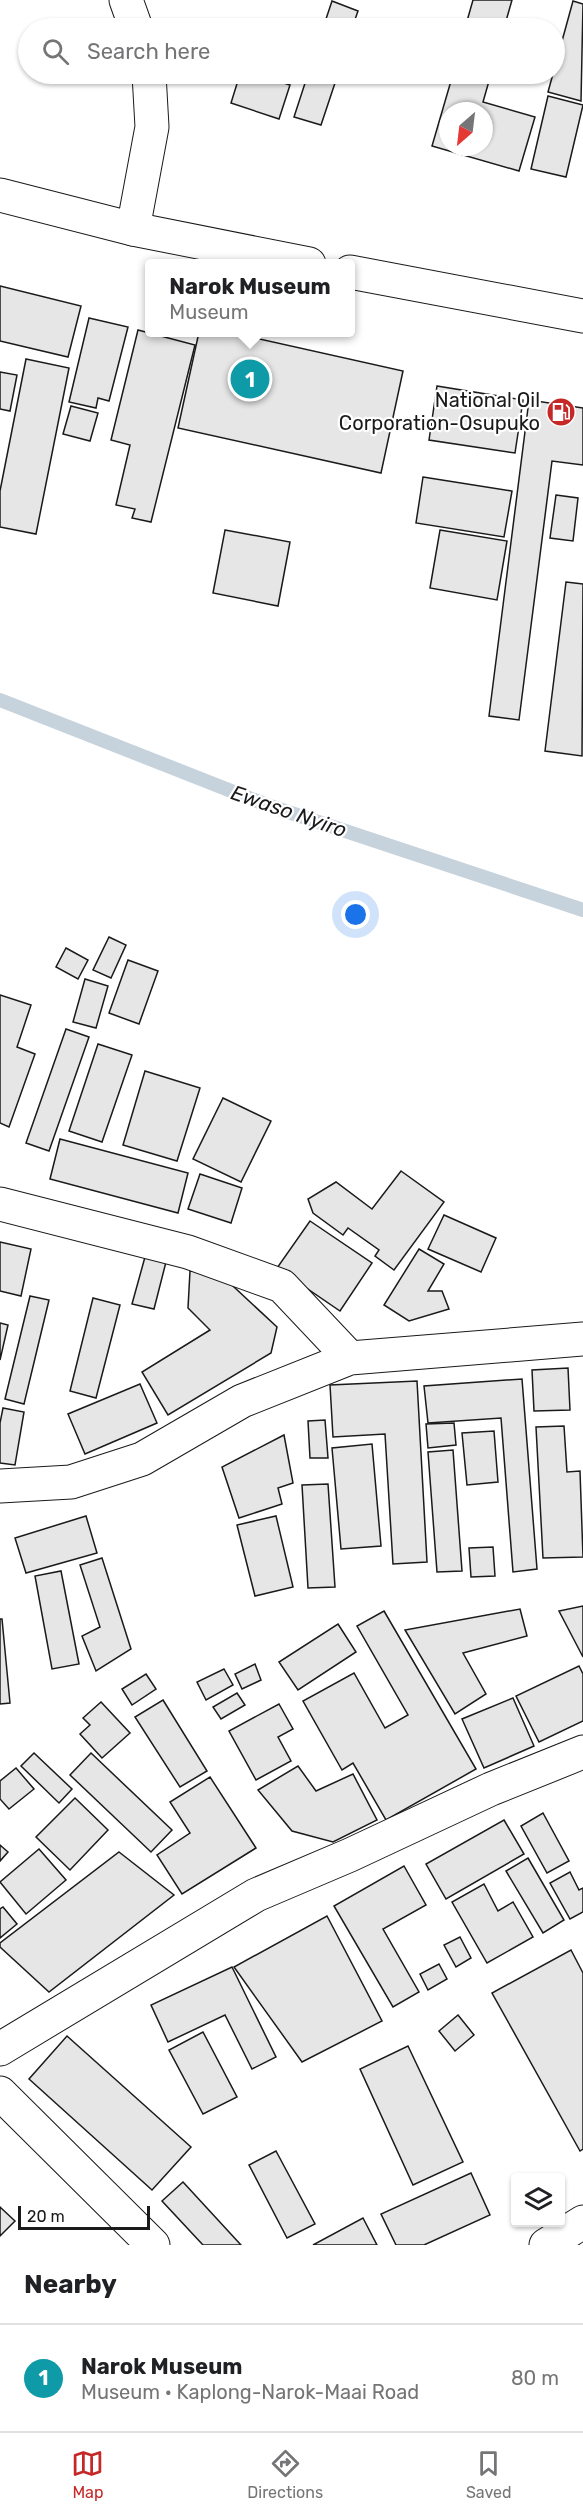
<!DOCTYPE html>
<html lang="en">
<head>
<meta charset="utf-8">
<style>
  :root { --surface:#fff; --page:#f6f6f6; --text:#202124; --muted:#757577; --line:#e0e0e0; --accent:#c62828 }
  body { margin:0; font-family:Rubik,sans-serif; background:var(--page); color:var(--text) }
  .controls { position:absolute; right:18px; bottom:18px; display:grid; overflow:hidden; border-radius:6px; box-shadow:0 2px 4px #0004 }
  .controls button { width:54px; height:54px; display:grid; place-items:center; padding:0; border:0; border-bottom:2px solid var(--line); background:var(--surface); color:var(--text); font:30px sans-serif }
  .compass { position:absolute; left:439px; top:102px; width:54px; height:54px; border-radius:50%; background:var(--surface); box-shadow:0 2px 4px #0004; rotate:208deg }
  .scale { position:absolute; left:18px; bottom:15px; width:132px; box-sizing:border-box; padding-left:6px; border:3px solid #1a1a1a; border-top:0; font-size:16px; line-height:21px; white-space:nowrap; color:#1a1a1a; -webkit-text-stroke:4px #fff; paint-order:stroke }
  .you { position:absolute; left:356px; top:915px; width:21px; height:21px; margin:-15px; border:4px solid #fff; border-radius:50%; background:#1a73e8; box-shadow:0 0 0 9px #1a73e833 }
  .badge { display:grid; place-items:center; width:39px; height:39px; border-radius:50%; background:var(--accent); color:#fff; font-size:20px; font-weight:700 }
  .pin { position:absolute; translate:-50% -50%; border:3px solid #fff; box-shadow:0 2px 6px #0006 }
  .popup { position:absolute; left:145px; top:259px; width:210px; height:78px; box-sizing:border-box; display:grid; place-content:center; border-radius:6px; background:var(--surface); filter:drop-shadow(0 2px 4px #0005); font-size:20px; white-space:nowrap; color:var(--muted) }
  .popup b { font-size:22px; color:var(--text) }
  .popup::after { content:''; position:absolute; left:50%; top:100%; margin-left:-12px; border:12px solid transparent; border-top-color:var(--surface) }
  .list { margin:0; padding:0; list-style:none }
  h2 { display:flex; justify-content:space-between; align-items:center; height:78px; margin:0; padding:0 24px; font-size:26px }
  h2 small { font-size:20px; font-weight:400; color:var(--muted) }
  .list li { display:grid; grid-template-columns:39px 1fr auto; gap:18px; align-items:center; box-sizing:border-box; height:108px; padding:0 24px; border-top:2px solid var(--line) }
  .list b { display:block; font-size:22px; white-space:nowrap }
  .list p { margin:0; font-size:20px; white-space:nowrap; color:var(--muted) }
  .list em { font-size:20px; font-style:normal; color:var(--muted) }
  .icon { flex:none; width:33px; height:33px; fill:none; stroke:currentColor; stroke-width:2; stroke-linecap:round; stroke-linejoin:round }
  .map { position:relative; flex:none; width:583px; height:2245px; overflow:hidden }
  .search { position:absolute; background:var(--surface); box-shadow:0 2px 4px #0004; left:18px; right:18px; top:18px; height:66px; display:flex; align-items:center; gap:15px; box-sizing:border-box; padding:0 21px; border-radius:33px; color:var(--muted); font-size:22px }
  .sheet { height:186px; background:var(--surface) }
  nav { display:flex; justify-content:space-around; align-items:center; box-sizing:border-box; height:84px; border-top:2px solid var(--line); background:var(--surface); font-size:16px; color:var(--muted) }
  nav a { display:grid; justify-items:center; gap:3px }
  nav .on { color:var(--accent) }
  .map>svg:first-child { display:block }
</style>
</head>
<body>
<div class="map">
<svg width="583" height="2245" viewBox="0 0 583 2245">
  <rect width="100%" height="100%" fill="#fff"/>
  <g fill="none" stroke-linecap="round" stroke-linejoin="round">
    <polyline stroke="#c6d2dc" stroke-width="14" points="0,700 267,805 583,910"/>
  </g>
  <g fill="#e6e6e6" stroke="#1a1a1a" stroke-width="1.5" fill-rule="evenodd">
    <polygon points="473,0 512,0 504,28 465,28"/>
    <polygon points="332,1 358,11 352,28 323,28"/>
    <polygon points="573,1 583,4 581,101 548,92"/>
    <polygon points="240,74 269,74 268,78 290,85 279,119 231,103"/>
    <polygon points="308,74 338,74 321,125 294,117"/>
    <path d="M453 74H491L483 102 535 117 519 171 432 146ZM448 111H484V147H448Z"/>
    <polygon points="548,96 583,105 566,177 531,169"/>
    <polygon points="0,286 81,306 68,357 0,341"/>
    <polygon points="89,318 128,327 109,401 98,398 96,408 69,402"/>
    <polygon points="138,330 195,345 151,522 132,518 135,509 116,505 130,445 111,440"/>
    <polygon points="199,332 228,332 403,371 381,473 178,428"/>
    <polygon points="26,359 69,368 36,534 0,527 0,491"/>
    <polygon points="0,372 17,375 10,411 0,409"/>
    <polygon points="437,386 523,400 515,453 429,440"/>
    <polygon points="529,400 583,408 583,465 552,461 519,720 489,716"/>
    <polygon points="71,406 98,413 90,441 63,434"/>
    <polygon points="423,477 512,491 504,537 416,523"/>
    <polygon points="556,495 578,498 573,541 550,538"/>
    <polygon points="225,530 290,542 278,606 213,593"/>
    <polygon points="440,530 507,541 497,600 430,588"/>
    <polygon points="566,582 583,584 582,756 545,751"/>
    <polygon points="109,937 126,945 111,978 93,970"/>
    <polygon points="66,948 88,960 78,979 56,967"/>
    <polygon points="128,960 158,971 139,1024 109,1013"/>
    <polygon points="85,979 108,986 96,1028 73,1022"/>
    <polygon points="0,995 31,1005 17,1047 35,1054 9,1127 0,1123"/>
    <polygon points="66,1029 89,1037 49,1151 26,1143"/>
    <polygon points="98,1044 132,1055 102,1142 69,1131"/>
    <polygon points="145,1071 200,1088 177,1161 123,1145"/>
    <polygon points="223,1098 271,1121 241,1182 193,1159"/>
    <polygon points="60,1139 188,1173 178,1213 50,1179"/>
    <polygon points="401,1171 444,1202 394,1270 375,1256 379,1250 348,1228 343,1235 313,1213 308,1199 336,1182 372,1209"/>
    <polygon points="200,1174 242,1188 231,1223 188,1209"/>
    <polygon points="444,1215 496,1238 481,1272 428,1249"/>
    <polygon points="310,1221 372,1263 340,1311 277,1268"/>
    <polygon points="0,1242 31,1249 21,1296 0,1291"/>
    <polygon points="419,1249 444,1264 428,1291 442,1291 449,1309 409,1321 384,1305"/>
    <polygon points="145,1257 166,1262 154,1309 132,1304"/>
    <polygon points="190,1271 220,1274 277,1327 271,1353 168,1415 142,1372 210,1330 188,1308"/>
    <polygon points="30,1296 49,1300 24,1404 5,1399"/>
    <polygon points="93,1298 120,1305 96,1398 70,1391"/>
    <polygon points="0,1323 8,1325 0,1360"/>
    <polygon points="568,1368 570,1410 534,1411 532,1370"/>
    <polygon points="522,1379 537,1569 513,1572 501,1418 428,1423 424,1386"/>
    <polygon points="417,1381 427,1562 393,1564 385,1434 333,1437 330,1385"/>
    <polygon points="140,1384 157,1423 85,1454 68,1414"/>
    <polygon points="3,1408 24,1412 15,1465 0,1463 0,1423"/>
    <polygon points="325,1420 328,1458 310,1458 308,1421"/>
    <polygon points="454,1423 456,1445 428,1448 426,1424"/>
    <polygon points="564,1426 567,1472 580,1471 583,1557 543,1558 536,1427"/>
    <polygon points="494,1431 498,1482 467,1485 462,1433"/>
    <polygon points="284,1435 293,1483 278,1488 282,1504 239,1518 222,1467"/>
    <polygon points="372,1444 381,1546 341,1549 332,1448"/>
    <polygon points="453,1450 462,1571 437,1572 428,1452"/>
    <polygon points="328,1484 335,1587 308,1588 302,1485"/>
    <polygon points="86,1516 97,1553 26,1573 15,1538"/>
    <polygon points="276,1516 293,1587 255,1596 237,1525"/>
    <polygon points="493,1547 495,1576 471,1577 469,1548"/>
    <polygon points="102,1558 131,1649 96,1671 82,1636 100,1627 80,1565"/>
    <polygon points="61,1571 79,1664 52,1669 35,1576"/>
    <polygon points="583,1606 583,1657 559,1611"/>
    <polygon points="520,1609 527,1636 463,1653 486,1694 455,1714 405,1630"/>
    <polygon points="384,1611 476,1769 386,1820 353,1763 342,1770 303,1701 354,1673 385,1728 408,1715 357,1626"/>
    <polygon points="0,1619 2,1619 10,1703 0,1704"/>
    <polygon points="338,1624 356,1652 298,1690 279,1662"/>
    <polygon points="255,1664 261,1680 242,1689 235,1674"/>
    <polygon points="579,1666 583,1674 583,1721 539,1742 516,1696"/>
    <polygon points="224,1669 233,1685 206,1700 197,1682"/>
    <polygon points="146,1674 156,1689 132,1705 122,1689"/>
    <polygon points="237,1693 245,1705 221,1719 213,1707"/>
    <polygon points="513,1698 534,1746 484,1768 462,1719"/>
    <polygon points="163,1700 207,1771 180,1787 135,1717"/>
    <polygon points="101,1702 130,1733 102,1758 80,1734 90,1725 83,1718"/>
    <polygon points="279,1704 293,1729 278,1737 291,1761 256,1780 229,1731"/>
    <polygon points="34,1753 72,1789 59,1803 21,1766"/>
    <polygon points="91,1753 172,1830 151,1852 70,1775"/>
    <polygon points="298,1766 316,1791 353,1774 377,1820 333,1842 292,1831 258,1790"/>
    <polygon points="16,1768 34,1789 9,1809 0,1799 0,1781"/>
    <polygon points="210,1777 256,1848 182,1894 157,1855 190,1833 170,1802"/>
    <polygon points="75,1798 108,1830 70,1870 36,1837"/>
    <polygon points="543,1813 569,1861 547,1873 521,1826"/>
    <polygon points="504,1820 524,1854 446,1899 426,1864"/>
    <polygon points="0,1845 8,1852 0,1861"/>
    <polygon points="39,1849 66,1880 26,1914 0,1882"/>
    <polygon points="119,1852 174,1895 49,1992 0,1947 0,1943"/>
    <polygon points="528,1858 564,1920 543,1933 506,1871"/>
    <polygon points="404,1866 426,1905 383,1929 419,1992 393,2007 334,1906"/>
    <polygon points="570,1872 579,1890 583,1888 583,1912 570,1919 550,1883"/>
    <polygon points="484,1884 498,1911 513,1902 533,1937 487,1963 452,1902"/>
    <polygon points="3,1907 17,1924 0,1938 0,1909"/>
    <polygon points="327,1916 382,2021 302,2062 234,1967"/>
    <polygon points="460,1937 471,1958 456,1967 444,1945"/>
    <polygon points="571,1950 583,1973 583,2149 580,2151 492,1993"/>
    <polygon points="439,1964 447,1979 428,1990 420,1974"/>
    <polygon points="232,1967 276,2057 252,2069 225,2015 168,2042 151,2005"/>
    <polygon points="458,2015 474,2035 455,2051 439,2031"/>
    <polygon points="203,2032 237,2097 203,2114 169,2050"/>
    <polygon points="67,2036 191,2147 152,2190 29,2079"/>
    <polygon points="408,2046 463,2162 413,2185 360,2069"/>
    <polygon points="276,2151 315,2224 287,2238 249,2165"/>
    <polygon points="471,2173 490,2215 424,2245 396,2245 381,2214"/>
    <polygon points="183,2182 241,2245 203,2245 162,2201"/>
    <polygon points="0,2207 15,2221 0,2236"/>
    <polygon points="363,2218 377,2245 313,2245"/>
  </g>
  <g fill="none" stroke-linecap="round" stroke-linejoin="round">
    <g stroke="#1a1a1a" stroke-width="35">
      <g id="minor">
        <polyline points="126,0 136,28"/>
        <polyline points="133,229 152,127 149,74"/>
        <polyline points="0,1204 188,1252 282,1286 350,1358"/>
        <polyline points="0,1486 71,1482 142,1459 242,1401 350,1358 583,1339"/>
        <polyline points="0,2049 256,1895 350,1855 491,1789 583,1752"/>
        <polyline points="0,2093 153,2245"/>
      </g>
    </g>
    <g stroke="#1a1a1a" stroke-width="35">
      <polyline id="major" points="546,2245 583,2222"/>
    </g>
    <g stroke="#1a1a1a" stroke-width="35">
      <g id="highway">
        <polyline points="0,195 133,229 309,264"/>
        <polyline points="350,272 583,316"/>
      </g>
    </g>
    <use href="#minor" stroke="#fff" stroke-width="33"/>
    <use href="#major" stroke="#fff" stroke-width="33"/>
    <use href="#highway" stroke="#fff" stroke-width="33"/>
  </g>
  <defs>
    <g id="fuel-disc" transform="scale(1.5)"><circle r="9.5" fill="#c62828" stroke="#fff"/><path d="M-5.5-6h7V0h2V4h1.3V-2.5L3-4.5l.8-.8L6-3V5H2.5V1h-1V6h-7ZM-4.2-4.7v3.2H.2V-4.7Z" fill="#fff"/></g>
  </defs>
  <g fill-rule="evenodd">
    <use href="#fuel-disc" x="561" y="412"/>
  </g>
  <g text-anchor="middle" dominant-baseline="central" stroke-width="4.5" stroke-linejoin="round" paint-order="stroke">
    <g font-size="20" fill="#1a1a1a" stroke="#fff" text-anchor="end">
      <text x="540" y="400">National Oil<tspan x="540" dy="23">Corporation-Osupuko</tspan></text>
    </g>
    <g font-size="21" font-style="italic" fill="#1a1a1a" stroke="#fff">
      <text transform="translate(289 811) rotate(19)">Ewaso Nyiro</text>
    </g>
  </g>
</svg>
<div class="controls">
<button><svg class="icon" aria-label="layers" viewBox="0 0 24 24"><path d="M12 4l9 5-9 5-9-5zM3 14l9 5 9-5"/></svg></button>
</div>
<svg class="compass" viewBox="-18 -18 36 36"><path d="M0-13l5 13h-10z" fill="#e53935"/><path d="M0 13l5-13h-10z" fill="#757577"/></svg>
<div class="scale">20 m</div>
<div class="you"></div>
<div class="pin badge" style="left:250px;top:379px;background:#0f9aa8">1</div>
<div class="popup"><b>Narok Museum</b>Museum</div>
<div class="search"><svg class="icon" aria-label="search" viewBox="0 0 24 24"><circle cx="10" cy="10" r="6"/><path d="M15 15l6 6"/></svg>Search here</div>
</div>
<section class="sheet">
<h2>Nearby<small></small></h2>
<ul class="list">
<li><span class="badge" style="background:#0f9aa8">1</span><div><b>Narok Museum</b><p>Museum · Kaplong-Narok-Maai Road</p></div><em>80 m</em></li>
</ul>
</section>
<nav>
<a class="on"><svg class="icon" aria-label="map" viewBox="0 0 24 24"><path d="M3 6l6-2 6 2 6-2v14l-6 2-6-2-6 2zM9 4v14M15 6v14"/></svg>Map</a>
<a><svg class="icon" aria-label="directions" viewBox="0 0 24 24"><path d="M12 3l9 9-9 9-9-9zM9 14v-3h6M13 9l2 2-2 2"/></svg>Directions</a>
<a><svg class="icon" aria-label="saved" viewBox="0 0 24 24"><path d="M7 4h10v16l-5-4-5 4z"/></svg>Saved</a>
</nav>
</body>
</html>
